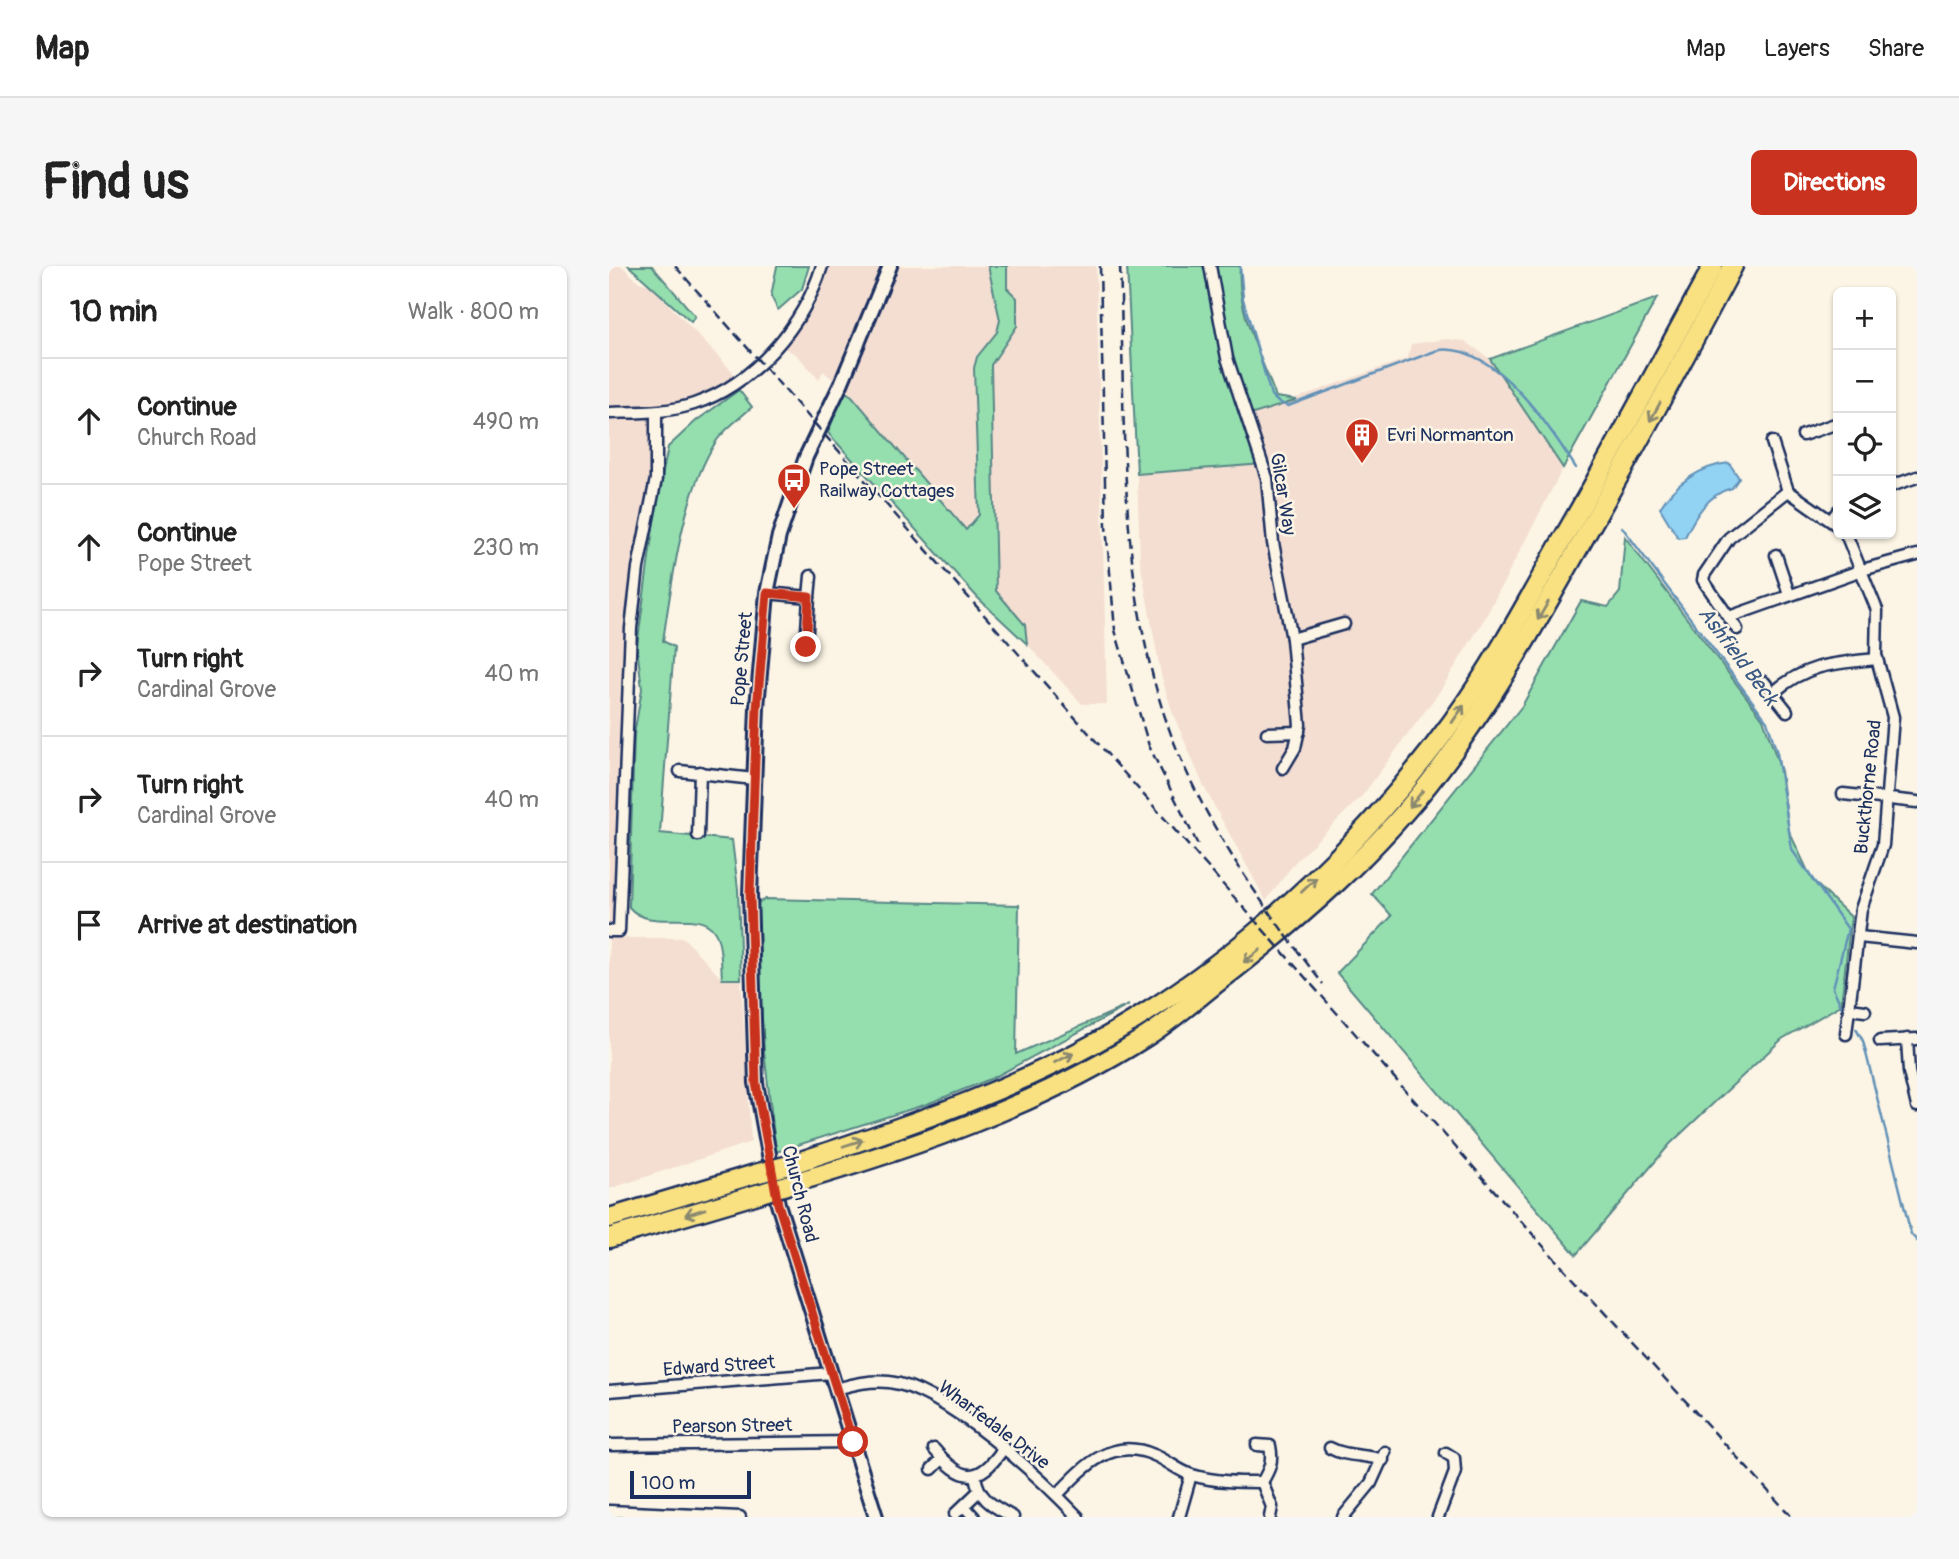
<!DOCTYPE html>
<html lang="en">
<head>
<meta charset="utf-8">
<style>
  :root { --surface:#fff; --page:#f6f6f6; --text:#222; --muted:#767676; --line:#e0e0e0; --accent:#c8321e }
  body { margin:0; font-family:Pangolin,sans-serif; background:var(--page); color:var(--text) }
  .controls { position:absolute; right:21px; top:21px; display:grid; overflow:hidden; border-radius:10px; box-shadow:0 2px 5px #0004 }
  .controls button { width:63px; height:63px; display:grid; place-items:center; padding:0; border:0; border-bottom:2px solid var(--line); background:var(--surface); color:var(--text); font:35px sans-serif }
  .scale { position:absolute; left:21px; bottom:18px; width:121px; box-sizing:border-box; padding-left:7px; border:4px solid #1b2f5e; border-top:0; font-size:19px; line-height:24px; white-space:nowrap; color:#1b2f5e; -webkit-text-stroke:5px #fcf5e5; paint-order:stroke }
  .stop { position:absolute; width:21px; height:21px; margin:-16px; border:5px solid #c8321e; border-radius:50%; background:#fff }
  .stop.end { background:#c8321e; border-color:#fff; box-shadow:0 2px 7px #0008 }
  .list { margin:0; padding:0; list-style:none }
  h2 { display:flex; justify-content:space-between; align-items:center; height:91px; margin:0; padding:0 28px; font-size:30px }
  h2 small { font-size:23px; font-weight:400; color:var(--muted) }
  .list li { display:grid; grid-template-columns:46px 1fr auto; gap:21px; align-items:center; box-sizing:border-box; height:126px; padding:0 28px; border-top:2px solid var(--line) }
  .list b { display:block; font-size:26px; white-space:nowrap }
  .list p { margin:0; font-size:23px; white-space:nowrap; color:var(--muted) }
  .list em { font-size:23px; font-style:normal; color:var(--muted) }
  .icon { flex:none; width:38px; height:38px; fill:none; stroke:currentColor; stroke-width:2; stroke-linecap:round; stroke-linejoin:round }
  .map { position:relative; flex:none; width:1308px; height:1251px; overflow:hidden; border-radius:10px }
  header { display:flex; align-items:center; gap:42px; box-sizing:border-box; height:98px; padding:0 35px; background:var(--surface); border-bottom:2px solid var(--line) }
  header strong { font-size:33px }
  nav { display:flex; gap:38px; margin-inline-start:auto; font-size:24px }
  .intro { display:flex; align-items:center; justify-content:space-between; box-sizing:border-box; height:168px; padding:0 42px }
  h1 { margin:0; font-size:49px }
  .button { padding:18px 32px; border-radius:10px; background:var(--accent); color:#fff; font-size:24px; font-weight:700 }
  main { display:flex; gap:42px; padding:0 42px }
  aside { flex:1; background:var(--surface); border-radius:10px; box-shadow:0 2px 5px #0004 }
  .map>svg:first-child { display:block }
</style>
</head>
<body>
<header>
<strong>Map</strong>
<nav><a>Map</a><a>Layers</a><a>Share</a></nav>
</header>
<div class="intro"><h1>Find us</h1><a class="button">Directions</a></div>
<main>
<aside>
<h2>10 min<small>Walk · 800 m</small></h2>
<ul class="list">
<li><svg class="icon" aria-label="ahead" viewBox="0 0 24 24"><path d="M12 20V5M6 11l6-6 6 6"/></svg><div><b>Continue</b><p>Church Road</p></div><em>490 m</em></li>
<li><svg class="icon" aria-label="ahead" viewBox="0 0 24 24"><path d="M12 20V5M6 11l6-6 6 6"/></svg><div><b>Continue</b><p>Pope Street</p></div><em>230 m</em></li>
<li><svg class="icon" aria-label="right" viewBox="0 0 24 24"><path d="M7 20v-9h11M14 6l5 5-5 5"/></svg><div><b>Turn right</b><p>Cardinal Grove</p></div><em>40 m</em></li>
<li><svg class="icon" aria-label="right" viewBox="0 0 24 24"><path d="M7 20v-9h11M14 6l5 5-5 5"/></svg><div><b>Turn right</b><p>Cardinal Grove</p></div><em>40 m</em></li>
<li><svg class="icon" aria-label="arrive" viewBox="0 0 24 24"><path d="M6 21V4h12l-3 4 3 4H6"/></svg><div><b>Arrive at destination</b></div></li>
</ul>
</aside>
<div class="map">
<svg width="1308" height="1251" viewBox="0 0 1308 1251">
  <rect width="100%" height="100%" fill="#fcf5e5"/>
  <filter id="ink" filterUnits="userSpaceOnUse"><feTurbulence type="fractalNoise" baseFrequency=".0143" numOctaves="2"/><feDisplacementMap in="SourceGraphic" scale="14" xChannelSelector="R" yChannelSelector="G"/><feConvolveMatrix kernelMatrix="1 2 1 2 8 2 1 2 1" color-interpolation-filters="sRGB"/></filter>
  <g filter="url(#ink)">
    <g fill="#f4ded2">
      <polygon points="0,0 13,0 30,16 41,19 123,105 128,115 121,121 47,146 49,189 29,302 9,672 75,672 113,713 132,713 142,876 0,923"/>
      <polygon points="213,0 379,0 391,54 388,66 365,97 370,249 357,264 243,130 214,105 210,114 188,89 168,78 176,70"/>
      <polygon points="398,0 487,0 498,438 473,438 418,378 416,359 387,325 382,99 408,60 398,22"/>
      <polygon points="838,73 856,75 881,93 954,202 876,352 831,425 753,530 687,595 657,635 595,521 564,448 552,409 531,295 528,208 654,198 638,150 799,92 802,78"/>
    </g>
    <g fill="#95dfaf" stroke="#588786" stroke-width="2">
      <polygon points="20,0 43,0 86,50 82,56"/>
      <polygon points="168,0 200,0 193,23 169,44 162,30"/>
      <polygon points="379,0 398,0 398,22 408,32 408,60 382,99 387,325 416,359 418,378 369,332 219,167 235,125 243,130 357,264 370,249 365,102 368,91 388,66 391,54"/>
      <path d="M518 0H631C627 44 652 90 667 131L688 134 638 150 654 198 528 208Z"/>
      <polygon points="1048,32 954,202 881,93"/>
      <path d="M130 124 143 141C132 151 117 162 108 174 74 225 63 315 54 375L65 381 51 567 123 574 129 623 132 713H113C112 700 113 676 105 665 89 641 41 667 20 641L25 469 33 423 28 381 46 247 59 181 87 155Z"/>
      <polygon points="1016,271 1154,453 1172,505 1180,565 1203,614 1242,651 1232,739 1173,773 1061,878 967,989 728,707 783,650 763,628 913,440 972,335 999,341 1011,326"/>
      <polygon points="157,633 410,639 407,788 520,739 384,812 318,838 167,886 155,785 146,638"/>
    </g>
    <path fill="#92d2f3" stroke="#6291b7" stroke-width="2" d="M1120 197 1130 212 1123 222C1099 228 1086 250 1076 271L1069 272 1051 242C1065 218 1092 200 1120 197Z"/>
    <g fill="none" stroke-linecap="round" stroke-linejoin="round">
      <g stroke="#6291b7" stroke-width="2.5">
        <path d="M631 0 634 33 662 129 669 136 679 140 829 84C885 76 941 161 967 202"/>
        <polyline points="1013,261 1158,455 1168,487 1183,584 1239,663 1224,722 1234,744"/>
        <polyline points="1247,763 1254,775 1302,968 1308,975"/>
      </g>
      <g stroke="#1b2f5e" stroke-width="15">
        <g id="minor">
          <polyline points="601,0 618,92 658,212 664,277 683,373 691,459 686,482 674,502"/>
          <path d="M0 147C29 146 58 147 85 138 145 118 195 59 213 0"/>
          <polyline points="1194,169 1229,157"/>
          <polyline points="1163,176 1179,225 1229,260"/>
          <polyline points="1282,220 1308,211"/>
          <polyline points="1223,253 1229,245"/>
          <polyline points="1237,268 1268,344 1267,389 1284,451 1274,579 1252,643 1237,768"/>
          <polyline points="1167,289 1180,328"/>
          <polyline points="158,327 200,331 197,381"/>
          <polyline points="200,331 202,310"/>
          <polyline points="1120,351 1253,304 1308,289"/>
          <polyline points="1128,363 1094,314 1095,309 1120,272 1179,225"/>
          <polyline points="683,373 735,358"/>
          <polyline points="1155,416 1178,445"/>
          <path d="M1164 427C1197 398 1225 397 1268 393"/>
          <polyline points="658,467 690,466"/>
          <polyline points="71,505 145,513"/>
          <polyline points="1234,528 1308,536"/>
          <polyline points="89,569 91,506"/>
          <polyline points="0,665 10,665 22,362 29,302 47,213 47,146"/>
          <polyline points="1250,671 1308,677"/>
          <polyline points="1241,743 1256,745"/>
          <polyline points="1298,773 1300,806 1308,840"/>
          <polyline points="1271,775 1308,773"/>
          <path d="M227 1123C245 1118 261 1114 280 1116 335 1122 431 1211 469 1251"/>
          <polyline points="0,1125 222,1107"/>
          <polyline points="2,1179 244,1176"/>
          <path d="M648 1179 661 1180C664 1195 661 1203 653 1216"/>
          <path d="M721 1182C737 1191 756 1188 774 1194"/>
          <path d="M325 1183C353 1216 369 1219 394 1183"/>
          <polyline points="323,1203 333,1193"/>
          <path d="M366 1210C370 1234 384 1240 404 1251"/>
          <polyline points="653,1216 663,1241 661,1251"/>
          <path d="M448 1229C475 1201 502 1170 545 1189 558 1194 569 1205 583 1209 606 1216 629 1216 653 1216"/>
          <polyline points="355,1240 365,1251"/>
          <polyline points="0,1245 131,1251"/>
          <polyline points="346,1248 369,1226"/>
          <polyline points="570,1251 582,1209"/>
          <polyline points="734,1251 762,1217 776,1186"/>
          <polyline points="829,1251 846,1206 845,1192 837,1187"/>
        </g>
      </g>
      <g stroke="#1b2f5e" stroke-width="18">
        <polyline id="tertiary" points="267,1251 169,938 147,817 141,629 148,441 158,327 170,270 197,191 232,118 281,0"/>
      </g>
      <g stroke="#1b2f5e" stroke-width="23">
        <g id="motorway">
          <path d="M180 899C301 859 423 819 532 750 653 674 760 571 843 456 883 401 915 342 948 283 1002 190 1053 95 1104 0"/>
          <path d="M184 917C306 881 431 839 538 770 563 754 586 734 609 716 691 653 768 586 831 503 888 428 933 347 979 265 1029 177 1077 89 1124 0"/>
          <polyline points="0,952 146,908"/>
          <polyline points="0,972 152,927"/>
        </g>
      </g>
      <use href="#minor" stroke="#fcf5e5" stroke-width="10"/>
      <use href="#tertiary" stroke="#fcf5e5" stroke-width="12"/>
      <use href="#motorway" stroke="#f9e181" stroke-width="18"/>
      <g stroke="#1b2f5e" stroke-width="2.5" stroke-dasharray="10 5" stroke-linecap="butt">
        <polyline points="66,0 936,982 1183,1251"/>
        <polyline points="491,0 497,260 506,364 540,480 590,581"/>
        <path d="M511 0C517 156 507 322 563 471 598 562 654 641 714 718"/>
      </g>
      <g stroke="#1b2f5e" stroke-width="23" stroke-linecap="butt">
        <g id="motorway-bridge">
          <polyline points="146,908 180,899"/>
          <polyline points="152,927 184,917"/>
        </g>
      </g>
      <use href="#motorway-bridge" stroke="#f9e181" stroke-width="18"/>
    </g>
    <defs><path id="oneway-shaft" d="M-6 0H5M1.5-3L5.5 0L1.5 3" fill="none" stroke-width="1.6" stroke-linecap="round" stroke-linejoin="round" transform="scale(1.75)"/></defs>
    <g stroke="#8a8870">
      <use href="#oneway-shaft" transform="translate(1046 146) rotate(119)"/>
      <use href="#oneway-shaft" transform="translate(934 345) rotate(120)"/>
      <use href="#oneway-shaft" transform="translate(849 448) rotate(-55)"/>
      <use href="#oneway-shaft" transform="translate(807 533) rotate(129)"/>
      <use href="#oneway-shaft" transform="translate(700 619) rotate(-44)"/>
      <use href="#oneway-shaft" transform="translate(643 690) rotate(143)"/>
      <use href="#oneway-shaft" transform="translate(455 792) rotate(-26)"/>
      <use href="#oneway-shaft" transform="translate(244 877) rotate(-18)"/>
      <use href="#oneway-shaft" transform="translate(86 946) rotate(163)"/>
    </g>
  </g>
  <g fill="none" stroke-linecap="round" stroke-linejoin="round" filter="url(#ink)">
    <polyline stroke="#c8321e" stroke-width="9" points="197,381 200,331 158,327 148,442 141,629 147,817 169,938 244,1176"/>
  </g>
  <defs>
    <g id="building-pin" transform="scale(1.75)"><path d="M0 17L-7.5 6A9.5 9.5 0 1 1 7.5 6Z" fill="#c8321e" stroke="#fcf5e5"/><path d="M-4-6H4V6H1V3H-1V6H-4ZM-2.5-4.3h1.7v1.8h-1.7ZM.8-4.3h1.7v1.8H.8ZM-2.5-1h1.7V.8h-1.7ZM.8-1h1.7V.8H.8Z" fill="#fff"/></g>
    <g id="bus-pin" transform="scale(1.75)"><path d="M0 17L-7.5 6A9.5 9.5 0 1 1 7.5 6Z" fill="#c8321e" stroke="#fcf5e5"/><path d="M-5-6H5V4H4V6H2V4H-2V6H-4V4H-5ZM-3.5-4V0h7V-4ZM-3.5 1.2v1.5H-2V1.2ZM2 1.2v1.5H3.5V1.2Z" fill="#fff"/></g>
  </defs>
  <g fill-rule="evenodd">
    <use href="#building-pin" x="753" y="169"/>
    <use href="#bus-pin" x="185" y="214"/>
  </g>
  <g text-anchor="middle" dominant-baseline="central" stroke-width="5" stroke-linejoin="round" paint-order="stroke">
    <g font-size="19" fill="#1b2f5e" stroke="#fcf5e5" text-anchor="start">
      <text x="778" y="169">Evri Normanton</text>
      <text x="210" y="203">Pope Street<tspan x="210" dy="22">Railway Cottages</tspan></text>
    </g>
    <g font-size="19" fill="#1b2f5e" stroke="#fcf5e5">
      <text transform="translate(674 228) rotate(81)">Gilcar Way</text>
      <text transform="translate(133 393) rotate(-85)">Pope Street</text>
      <text transform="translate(1259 521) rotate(-84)">Buckthorne Road</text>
      <text transform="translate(191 928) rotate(76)">Church Road</text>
      <text transform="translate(110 1100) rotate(-4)">Edward Street</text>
      <text transform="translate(385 1159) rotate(37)">Wharfedale Drive</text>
      <text transform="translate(123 1160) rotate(-1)">Pearson Street</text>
    </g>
    <g font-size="21" font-style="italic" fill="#395883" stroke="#fcf5e5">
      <text transform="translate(1129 390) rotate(53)">Ashfield Beck</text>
    </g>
  </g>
</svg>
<div class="controls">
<button>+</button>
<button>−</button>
<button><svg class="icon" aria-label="locate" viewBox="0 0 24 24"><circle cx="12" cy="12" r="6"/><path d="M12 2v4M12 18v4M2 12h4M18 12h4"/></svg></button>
<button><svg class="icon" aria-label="layers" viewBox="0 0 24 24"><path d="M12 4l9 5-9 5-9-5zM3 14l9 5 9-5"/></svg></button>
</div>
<div class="scale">100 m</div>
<div class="stop" style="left:244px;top:1176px"></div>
<div class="stop end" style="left:197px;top:381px"></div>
</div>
</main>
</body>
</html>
